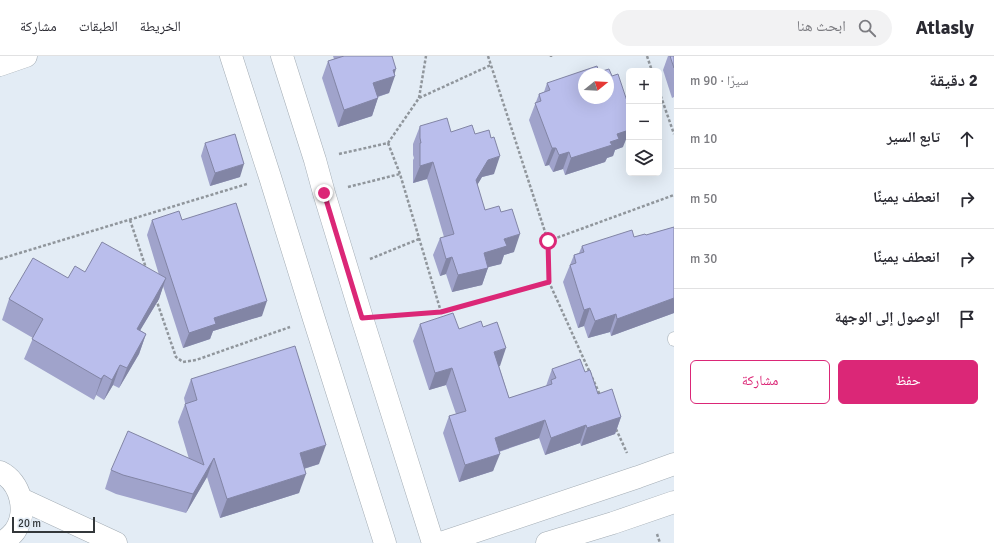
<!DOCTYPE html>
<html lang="ar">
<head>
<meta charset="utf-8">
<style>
  :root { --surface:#fff; --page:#f2f2f3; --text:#2b2b33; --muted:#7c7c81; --line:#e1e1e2; --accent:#db2777 }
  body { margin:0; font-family:Signika,"Noto Naskh Arabic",sans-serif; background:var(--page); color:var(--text); direction:rtl }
  .controls { position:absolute; right:12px; top:12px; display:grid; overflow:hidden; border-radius:6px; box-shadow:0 4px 16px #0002 }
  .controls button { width:36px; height:36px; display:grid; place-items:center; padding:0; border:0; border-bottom:1px solid var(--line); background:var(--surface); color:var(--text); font:20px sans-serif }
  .compass { position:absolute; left:578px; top:12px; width:36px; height:36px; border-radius:50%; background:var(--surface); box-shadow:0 4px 16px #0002; rotate:72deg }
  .scale { position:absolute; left:12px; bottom:10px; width:83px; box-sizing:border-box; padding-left:4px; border:2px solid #33373a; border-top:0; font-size:11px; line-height:14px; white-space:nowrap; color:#33373a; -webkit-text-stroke:3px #e3ecf5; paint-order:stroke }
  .stop { position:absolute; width:12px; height:12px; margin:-9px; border:3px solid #db2777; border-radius:50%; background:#fff }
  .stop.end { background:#db2777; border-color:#fff; box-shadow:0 1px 4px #0008 }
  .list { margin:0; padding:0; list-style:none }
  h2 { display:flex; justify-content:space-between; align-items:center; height:52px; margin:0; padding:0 16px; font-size:17px }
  h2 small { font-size:13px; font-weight:400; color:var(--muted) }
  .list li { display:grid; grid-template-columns:26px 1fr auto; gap:12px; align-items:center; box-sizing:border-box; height:60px; padding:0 16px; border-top:1px solid var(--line) }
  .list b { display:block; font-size:15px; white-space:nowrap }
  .list em { font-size:13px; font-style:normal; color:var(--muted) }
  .actions { display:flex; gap:8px; padding:12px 16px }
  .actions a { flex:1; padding:9px 0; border:1px solid var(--accent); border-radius:6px; text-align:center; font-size:14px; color:var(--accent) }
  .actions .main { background:var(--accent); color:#fff }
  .icon { flex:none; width:22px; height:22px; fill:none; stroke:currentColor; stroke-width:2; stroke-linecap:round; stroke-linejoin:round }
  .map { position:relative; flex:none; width:674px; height:487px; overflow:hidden; direction:ltr }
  header { display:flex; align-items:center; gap:24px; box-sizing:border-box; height:56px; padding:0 20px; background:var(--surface); border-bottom:1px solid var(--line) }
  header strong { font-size:19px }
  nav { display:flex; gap:22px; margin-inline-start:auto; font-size:14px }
  .search { width:280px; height:36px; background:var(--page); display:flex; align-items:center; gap:10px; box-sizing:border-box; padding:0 14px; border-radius:22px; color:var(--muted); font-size:15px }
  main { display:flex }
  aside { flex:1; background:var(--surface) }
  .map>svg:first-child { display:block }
</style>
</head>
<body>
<header>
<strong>Atlasly</strong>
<div class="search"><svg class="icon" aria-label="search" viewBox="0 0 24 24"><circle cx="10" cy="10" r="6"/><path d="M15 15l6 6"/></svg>ابحث هنا</div>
<nav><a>الخريطة</a><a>الطبقات</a><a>مشاركة</a></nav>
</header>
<main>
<aside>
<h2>2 دقيقة<small>سيرًا · 90 m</small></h2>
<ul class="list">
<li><svg class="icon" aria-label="ahead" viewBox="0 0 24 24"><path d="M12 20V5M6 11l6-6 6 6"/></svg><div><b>تابع السير</b></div><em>10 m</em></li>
<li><svg class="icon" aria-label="right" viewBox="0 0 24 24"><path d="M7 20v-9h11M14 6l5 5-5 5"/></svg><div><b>انعطف يمينًا</b></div><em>50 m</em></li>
<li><svg class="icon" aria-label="right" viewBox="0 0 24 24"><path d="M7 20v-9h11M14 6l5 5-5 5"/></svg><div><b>انعطف يمينًا</b></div><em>30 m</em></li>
<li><svg class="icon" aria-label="arrive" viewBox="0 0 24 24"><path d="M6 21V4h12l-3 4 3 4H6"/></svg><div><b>الوصول إلى الوجهة</b></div></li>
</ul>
<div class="actions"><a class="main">حفظ</a><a>مشاركة</a></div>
</aside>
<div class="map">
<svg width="674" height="487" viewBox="0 0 674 487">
  <rect width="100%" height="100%" fill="#e3ecf5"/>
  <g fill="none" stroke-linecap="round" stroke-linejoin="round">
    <g stroke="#a3acb4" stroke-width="13">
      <polyline id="service" points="674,282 674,284"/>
    </g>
    <g stroke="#a3acb4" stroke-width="23">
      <g id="minor">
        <polyline points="231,0 270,121 314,263 385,487"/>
        <polyline points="282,0 315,104 324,137 362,262 433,487"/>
        <polyline points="0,9 26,0"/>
        <path d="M0 416C21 426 28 456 15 475 11 480 6 484 1 487"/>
        <polyline points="21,443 116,487"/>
        <polyline points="441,487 638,421 674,408"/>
        <polyline points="547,487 613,467 674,446"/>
      </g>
    </g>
    <g stroke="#90969c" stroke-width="2.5" stroke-dasharray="3 2" stroke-linecap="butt">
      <polyline points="488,0 548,185 549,226 600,339"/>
      <polyline points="551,0 551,1"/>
      <polyline points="647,0 652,15"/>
      <polyline points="659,35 674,78"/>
      <polyline points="419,42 426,0"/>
      <polyline points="388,87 400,118 441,256"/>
      <polyline points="339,98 388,87 419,42 491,9"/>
      <polyline points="348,131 400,118"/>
      <polyline points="130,164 146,212"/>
      <polyline points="548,185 674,139"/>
      <polyline points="0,203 247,128"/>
      <polyline points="370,203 419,183"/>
      <polyline points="156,243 176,301 183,306 196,304 290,271"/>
      <polyline points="388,260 441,256 549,226"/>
      <polyline points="616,373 627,397"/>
      <polyline points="657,478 660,487"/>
    </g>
    <use href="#service" stroke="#fff" stroke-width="12"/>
    <use href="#minor" stroke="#fff" stroke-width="22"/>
  </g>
  <g fill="#a0a3cb">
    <polygon points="333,0 392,0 394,18 389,37 378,41 372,60 338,71 322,22 328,5 334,3"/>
    <polygon points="668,0 674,0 674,41 672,42 663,14"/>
    <polygon points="547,27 623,91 615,94 613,100 607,102 605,106 565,119 563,113 553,116 549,109 545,110 529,64 539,38 544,36"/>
    <polygon points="420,70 451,76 475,78 494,118 482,121 477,129 485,154 514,196 504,199 501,208 488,211 482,229 452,236 446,218 440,220 433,199 440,182 444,181 427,123 413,127 413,104 414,102 413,99 413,88"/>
    <polygon points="205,87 240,121 210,130 201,100"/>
    <polygon points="152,164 182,164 262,260 213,275 210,283 183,292 163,230 159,243 140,274 146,278 139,298 119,332 113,329 104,344 96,339 94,344 24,303 33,282 2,264 9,243 85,216 159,219 147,179"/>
    <polygon points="674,171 674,257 611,280 610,276 588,282 584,270 578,272 563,226 574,199 579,197 582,190 646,179"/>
    <polygon points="420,268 459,273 483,271 500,310 499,310 509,342 546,330 552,313 585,316 598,338 621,361 615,378 581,390 580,387 545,399 539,382 499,396 493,415 459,426 443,377 449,360 456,358 446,329 429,334 413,285"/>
    <polygon points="191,323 319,408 304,413 299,437 220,462 207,421 186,457 116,438 105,433 111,414 189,403 178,366 185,348 185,347 184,342"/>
  </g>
  <g fill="#8285a5">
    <polygon points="396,13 394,20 395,20 389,37 367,44 373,27 393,14"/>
    <polygon points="378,42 372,60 338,71 344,54"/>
    <polygon points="627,65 629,65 629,76 623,91 615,94 613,100 607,102 605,106 565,119 571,102 610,86 617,78"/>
    <polygon points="552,92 556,92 549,109 545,110"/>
    <polygon points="569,96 563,113 553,116 559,99"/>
    <polygon points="500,100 494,118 482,121 470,141 476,124 488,104"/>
    <polygon points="433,106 427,123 413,127 420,110"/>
    <polygon points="244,108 240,121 210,130 215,117"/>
    <polygon points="520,178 514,196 504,199 501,208 481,213 488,212 482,229 452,236 458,219 484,197 504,183"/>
    <polygon points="452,201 446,218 440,220 446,203"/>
    <polygon points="166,222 159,243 129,293 137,273"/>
    <polygon points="674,242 674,257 611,280 617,263"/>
    <polygon points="267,245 262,260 213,275 210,283 183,292 189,277 214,262"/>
    <polygon points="590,252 584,270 578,272 584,254"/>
    <polygon points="616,258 610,276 588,282 595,265"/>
    <polygon points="146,278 139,298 119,332 127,312"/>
    <polygon points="506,292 500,310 488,313 494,296"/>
    <polygon points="120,309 113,329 104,344 112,324"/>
    <polygon points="452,312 446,329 429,334 435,317"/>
    <polygon points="104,319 94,344 101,323"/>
    <polygon points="621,361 615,378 581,390 587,372"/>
    <polygon points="545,364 539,382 488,399 495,382"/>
    <polygon points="586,369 580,387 545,399 551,382"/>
    <polygon points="326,389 319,408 293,416 300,397"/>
    <polygon points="500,398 493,415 459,426 465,409"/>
    <polygon points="214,402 207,421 186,457 193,438"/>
    <polygon points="306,418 299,437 220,462 227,443"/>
  </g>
  <g fill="#babeec" stroke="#8285a5" fill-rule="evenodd">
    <polygon points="344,0 392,0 396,13 393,14 395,20 373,27 378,42 344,54 328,5"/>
    <polygon points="670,0 674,0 674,12"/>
    <path d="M597 10 599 16 609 13 612 20 618 18 629 51V65H627L629 72V74L617 78 619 83 610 86 612 89 571 102 569 96 559 99 556 92H552L535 47 541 45 539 38 550 34 547 27ZM584 18H608V42H584Z"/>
    <polygon points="447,62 451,76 472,69 475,78 489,74 491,82 494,81 500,100 488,104 476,124 485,154 499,150 501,156 512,153 520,178 504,183 507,190 484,197 488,212 458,219 452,201 446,203 440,182 454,178 433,106 420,110 420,87 421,87 420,82 420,70"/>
    <polygon points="235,78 244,108 215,117 205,87"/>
    <polygon points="236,147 267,245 214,262 216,268 189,277 152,164 179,155 182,164"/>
    <polygon points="674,171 674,242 617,263 616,258 595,265 590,252 584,254 570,209 576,207 574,199 584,196 582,190 632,174 634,181 645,178 646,179"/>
    <polygon points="102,186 166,222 137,273 146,278 127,312 120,309 112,324 104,319 101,323 32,283 43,263 9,243 33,202 68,222 75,210 85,216"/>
    <polygon points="453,257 459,273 481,265 483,271 497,266 506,292 494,296 509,342 552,328 551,324 556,322 552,313 580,303 585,316 590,314 598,338 612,333 621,361 587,372 586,369 551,382 545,364 495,382 500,398 465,409 449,360 466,355 452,312 435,317 420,268"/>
    <polygon points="295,290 326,389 300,397 306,418 227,443 214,402 193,438 123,419 111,414 128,375 204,409 185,348 197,344 191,323"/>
  </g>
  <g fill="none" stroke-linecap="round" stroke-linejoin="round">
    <polyline stroke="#db2777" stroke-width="5" points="324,137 362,262 441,256 549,226 548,185"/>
  </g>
</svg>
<div class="controls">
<button>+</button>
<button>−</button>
<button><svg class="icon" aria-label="layers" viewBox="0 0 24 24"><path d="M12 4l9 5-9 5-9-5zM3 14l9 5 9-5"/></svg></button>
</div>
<svg class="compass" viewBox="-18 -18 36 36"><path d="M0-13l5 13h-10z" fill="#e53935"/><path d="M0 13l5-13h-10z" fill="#7c7c81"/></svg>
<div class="scale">20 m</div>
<div class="stop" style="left:548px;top:185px"></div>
<div class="stop end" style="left:324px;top:137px"></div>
</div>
</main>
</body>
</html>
